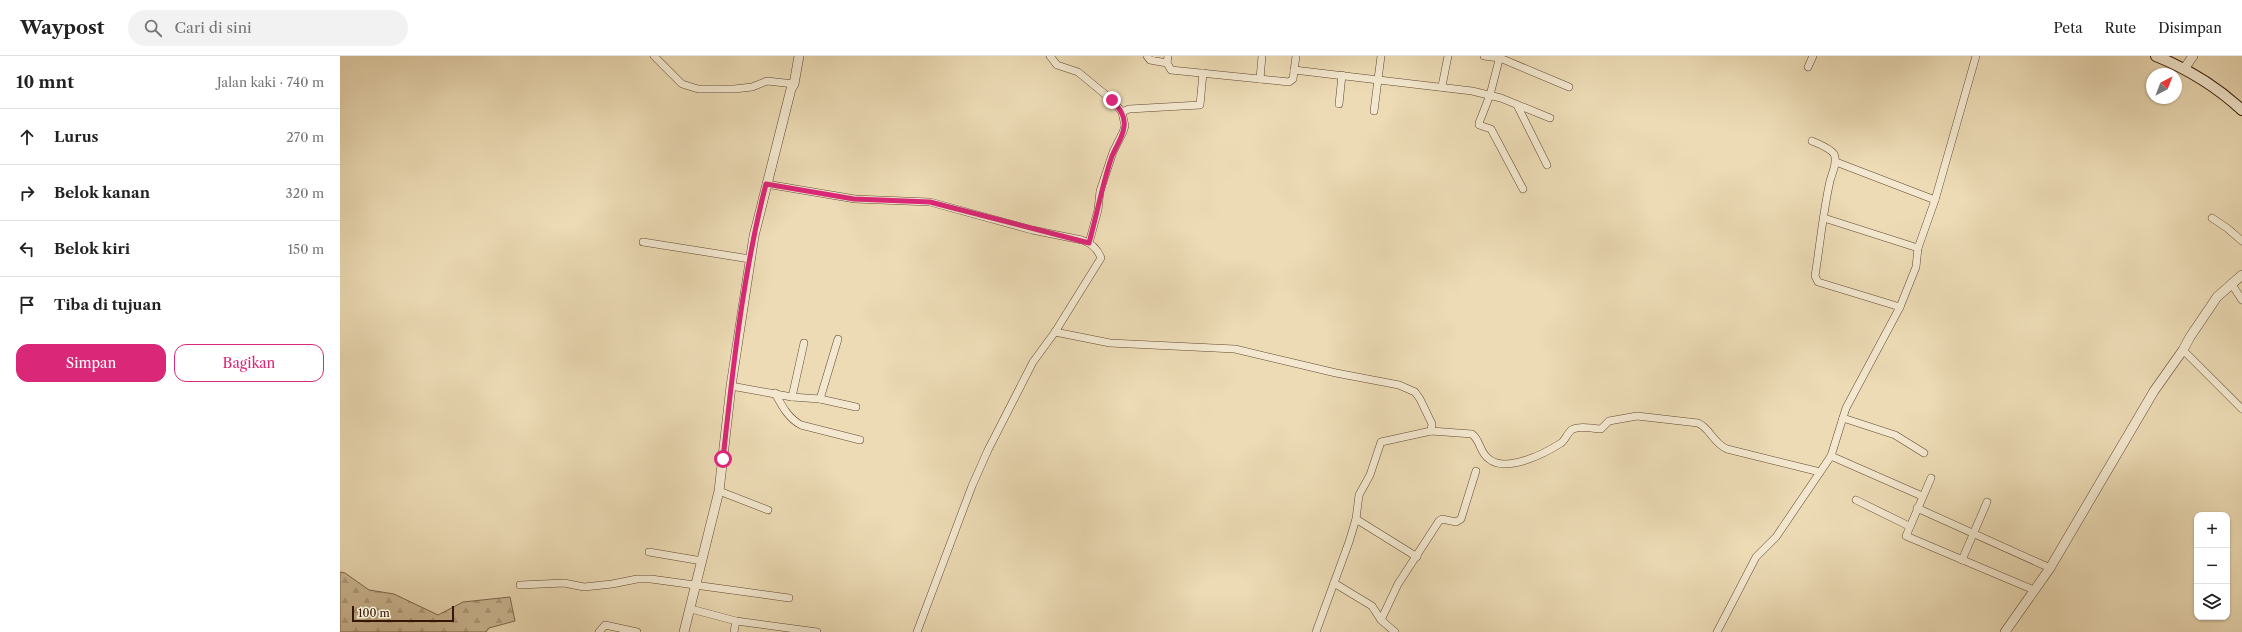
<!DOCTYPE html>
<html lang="id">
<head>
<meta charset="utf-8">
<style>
  :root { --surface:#fff; --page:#f2f2f2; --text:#222; --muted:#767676; --line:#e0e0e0; --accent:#db2777 }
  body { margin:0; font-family:"Libre Caslon Text",serif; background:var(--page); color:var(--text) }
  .controls { position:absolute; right:12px; bottom:12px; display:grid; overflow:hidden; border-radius:8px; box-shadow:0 1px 3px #0004 }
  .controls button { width:36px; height:36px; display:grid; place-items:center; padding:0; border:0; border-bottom:1px solid var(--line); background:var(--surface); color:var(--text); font:20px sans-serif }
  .compass { position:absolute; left:1806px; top:12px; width:36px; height:36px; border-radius:50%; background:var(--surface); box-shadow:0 1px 3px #0004; rotate:42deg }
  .scale { position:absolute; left:12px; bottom:10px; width:102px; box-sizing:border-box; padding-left:4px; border:2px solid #331604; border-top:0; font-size:11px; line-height:14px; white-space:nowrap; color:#331604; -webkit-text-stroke:3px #f3e8cf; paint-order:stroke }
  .stop { position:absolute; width:12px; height:12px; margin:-9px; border:3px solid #db2777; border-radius:50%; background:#fff }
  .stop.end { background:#db2777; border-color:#fff; box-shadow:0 1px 4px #0008 }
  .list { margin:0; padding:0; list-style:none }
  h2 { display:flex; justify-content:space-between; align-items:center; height:52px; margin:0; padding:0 16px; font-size:17px }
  h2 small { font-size:13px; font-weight:400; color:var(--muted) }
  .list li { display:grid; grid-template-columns:26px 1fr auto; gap:12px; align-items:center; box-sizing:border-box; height:56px; padding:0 16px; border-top:1px solid var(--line) }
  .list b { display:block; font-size:15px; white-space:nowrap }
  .list em { font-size:13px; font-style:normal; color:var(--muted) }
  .actions { display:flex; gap:8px; padding:12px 16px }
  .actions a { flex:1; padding:9px 0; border:1px solid var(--accent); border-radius:12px; text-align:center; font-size:14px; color:var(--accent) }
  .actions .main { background:var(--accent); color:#fff }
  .icon { flex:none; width:22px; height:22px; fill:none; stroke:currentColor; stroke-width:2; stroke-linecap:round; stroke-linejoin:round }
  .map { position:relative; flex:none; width:1902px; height:576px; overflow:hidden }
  header { display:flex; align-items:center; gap:24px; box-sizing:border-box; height:56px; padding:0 20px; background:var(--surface); border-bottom:1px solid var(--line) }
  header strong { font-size:19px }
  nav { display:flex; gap:22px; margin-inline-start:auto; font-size:14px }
  .search { width:280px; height:36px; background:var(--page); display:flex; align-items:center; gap:10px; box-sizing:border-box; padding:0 14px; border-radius:22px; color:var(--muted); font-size:15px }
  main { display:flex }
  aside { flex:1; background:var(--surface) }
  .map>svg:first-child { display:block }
</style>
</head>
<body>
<header>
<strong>Waypost</strong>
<div class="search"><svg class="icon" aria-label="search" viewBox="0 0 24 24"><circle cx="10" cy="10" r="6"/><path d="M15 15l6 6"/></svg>Cari di sini</div>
<nav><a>Peta</a><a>Rute</a><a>Disimpan</a></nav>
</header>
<main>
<aside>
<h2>10 mnt<small>Jalan kaki · 740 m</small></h2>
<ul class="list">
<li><svg class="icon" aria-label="ahead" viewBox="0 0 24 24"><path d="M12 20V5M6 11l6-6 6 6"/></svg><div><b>Lurus</b></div><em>270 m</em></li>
<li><svg class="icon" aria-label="right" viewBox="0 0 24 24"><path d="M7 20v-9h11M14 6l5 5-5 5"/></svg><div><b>Belok kanan</b></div><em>320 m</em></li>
<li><svg class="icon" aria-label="left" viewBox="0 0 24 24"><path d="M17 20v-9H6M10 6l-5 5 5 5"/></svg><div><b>Belok kiri</b></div><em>150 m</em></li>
<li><svg class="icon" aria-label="arrive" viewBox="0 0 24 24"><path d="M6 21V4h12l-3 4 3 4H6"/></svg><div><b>Tiba di tujuan</b></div></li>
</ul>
<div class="actions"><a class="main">Simpan</a><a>Bagikan</a></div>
</aside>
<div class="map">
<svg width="1902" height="576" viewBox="0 0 1902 576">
  <defs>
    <pattern id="forest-firs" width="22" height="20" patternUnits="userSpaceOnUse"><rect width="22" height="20" fill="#cdba97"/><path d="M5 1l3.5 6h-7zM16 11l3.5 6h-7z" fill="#b09f80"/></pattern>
  </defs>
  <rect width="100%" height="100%" fill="#ecdbb5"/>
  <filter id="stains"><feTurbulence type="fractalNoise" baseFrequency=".005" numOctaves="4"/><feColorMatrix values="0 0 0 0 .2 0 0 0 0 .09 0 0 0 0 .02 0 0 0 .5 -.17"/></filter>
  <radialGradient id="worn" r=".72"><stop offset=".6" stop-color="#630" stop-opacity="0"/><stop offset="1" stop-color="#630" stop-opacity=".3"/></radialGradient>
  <polygon fill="url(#forest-firs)" stroke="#80684e" points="0,516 5,517 29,534 54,538 98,559 123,546 170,541 175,565 149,572 146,576 0,576"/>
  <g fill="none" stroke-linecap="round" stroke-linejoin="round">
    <g stroke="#614730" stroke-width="8">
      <g id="minor">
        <polyline points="314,0 342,28 358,33 394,33 412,31 427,25 454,28"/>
        <polyline points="710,0 717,9 738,16 772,44 782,56"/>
        <polyline points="807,0 810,4 827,7"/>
        <polyline points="828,0 827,7 831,14 949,26 953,23 956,0"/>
        <polyline points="1144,0 1160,2 1229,31"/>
        <polyline points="1160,0 1150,39 1139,67 1139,69 1151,73 1183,133"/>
        <polyline points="1468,11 1473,0"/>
        <polyline points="954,14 1132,35 1161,42 1210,62"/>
        <polyline points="920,23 922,0"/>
        <polyline points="1102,30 1108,0"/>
        <polyline points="999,48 1002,19"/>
        <polyline points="1177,49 1207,109"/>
        <polyline points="1034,55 1041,0"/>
        <path d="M1472 85C1479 88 1490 92 1494 98 1498 106 1492 117 1490 125 1483 156 1480 189 1475 220L1478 226 1560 251"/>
        <polyline points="1496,106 1595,144"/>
        <path d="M426 128 515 143 590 146 692 174 742 184C751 187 758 194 761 202L715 276 693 306 648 394 632 430 577 576"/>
        <polyline points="1484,162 1578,192"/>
        <polyline points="1872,162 1887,172 1902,185"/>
        <polyline points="303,186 410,203"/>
        <polyline points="749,187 758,154 760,135 773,96 783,76 785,70 782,56 789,53 860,49 863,17"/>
        <polyline points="1891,227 1902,244"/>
        <polyline points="715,276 770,287 895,293 996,317 1059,329 1075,336 1080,343 1092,368 1091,375"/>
        <polyline points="1843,294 1902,353"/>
        <polyline points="391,330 452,341 480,343 516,351"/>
        <path d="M435 337C442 350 448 362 461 369L520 384"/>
        <polyline points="452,341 464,287"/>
        <polyline points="480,343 498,283"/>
        <polyline points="1503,362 1555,379 1584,397"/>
        <polyline points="1491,400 1582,440"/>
        <polyline points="1591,422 1566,480 1694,534"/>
        <polyline points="379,435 428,454"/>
        <polyline points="1516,444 1569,470"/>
        <polyline points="1577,452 1710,512"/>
        <polyline points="1016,463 1077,501"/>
        <polyline points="309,496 362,505"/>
        <polyline points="1622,504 1647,446"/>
        <polyline points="994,527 1032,550 1041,564 1055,576"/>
        <polyline points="180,529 224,527 244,531 272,528 297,523 311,523 449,542"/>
        <polyline points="351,553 396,565 477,576"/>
        <polyline points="1041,564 1058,528 1099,465 1102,463 1116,466 1121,463 1136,415"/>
        <polyline points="259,576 265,569 297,576"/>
        <polyline points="394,576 396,565"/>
        <path d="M976 576 1009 486 1016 463 1019 439 1030 419 1041 386 1091 375 1132 378C1141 385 1139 396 1149 403 1166 417 1204 398 1221 387 1226 384 1227 376 1233 373 1243 369 1251 373 1261 373L1269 365 1297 360 1358 367C1370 372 1373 387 1387 393L1480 416"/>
        <polyline points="1377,576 1416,501 1436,481 1491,400 1506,352 1560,251 1576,211 1578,192 1595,144 1636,0"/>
      </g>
    </g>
    <g stroke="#614730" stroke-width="10">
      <g id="tertiary">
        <polyline points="1844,13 1853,0"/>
        <polyline points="344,576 379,435 391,330 414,180 451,33 454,28 459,0"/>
        <polyline points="1665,576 1710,512 1814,335 1843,294 1850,281 1877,241 1902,219"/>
      </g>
    </g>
    <g stroke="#331604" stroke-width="12">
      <path id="secondary" d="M1816 0C1848 13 1877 31 1902 54"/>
    </g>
    <use href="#minor" stroke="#f3e8cf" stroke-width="7"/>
    <use href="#tertiary" stroke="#f3e8cf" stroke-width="9"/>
    <use href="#secondary" stroke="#f3e8cf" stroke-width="10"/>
  </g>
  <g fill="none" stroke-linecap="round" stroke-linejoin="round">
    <path stroke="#db2777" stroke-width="5" d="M383 403C393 311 403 217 426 128L514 143 590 146 749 187C757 158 762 130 771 103 774 93 783 82 784 71 786 60 779 52 772 44"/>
  </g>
  <rect width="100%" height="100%" filter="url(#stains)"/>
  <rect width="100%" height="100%" fill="url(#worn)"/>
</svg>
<div class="controls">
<button>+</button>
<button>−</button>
<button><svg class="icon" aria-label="layers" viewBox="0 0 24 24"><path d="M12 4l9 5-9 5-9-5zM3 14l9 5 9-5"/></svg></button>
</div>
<svg class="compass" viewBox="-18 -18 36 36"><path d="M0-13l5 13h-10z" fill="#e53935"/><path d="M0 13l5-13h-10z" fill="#767676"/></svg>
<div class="scale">100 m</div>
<div class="stop" style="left:383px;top:403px"></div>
<div class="stop end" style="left:772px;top:44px"></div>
</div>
</main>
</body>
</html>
